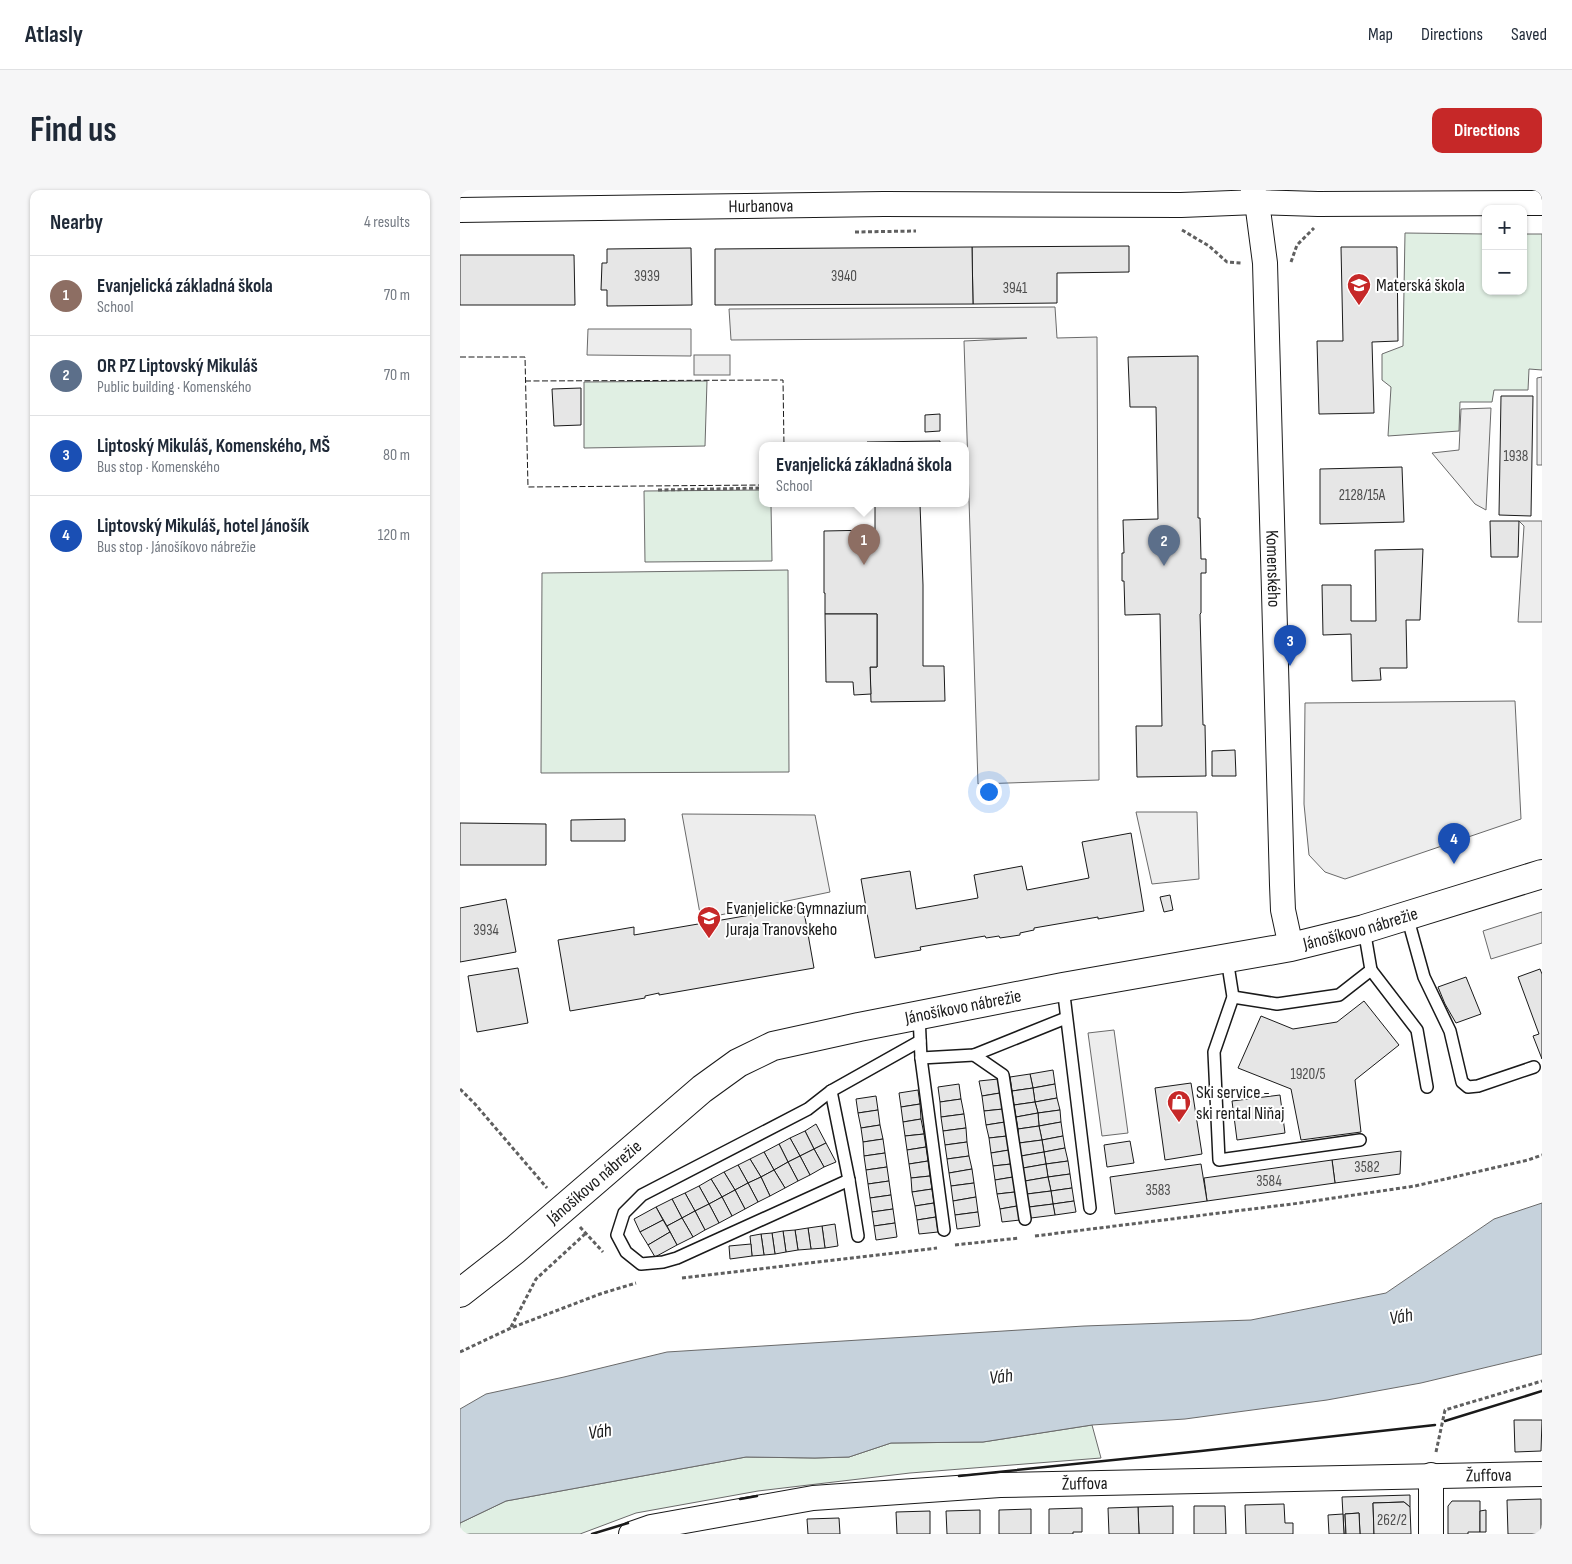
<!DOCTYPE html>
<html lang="en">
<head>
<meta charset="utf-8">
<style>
  :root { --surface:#fff; --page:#f6f6f7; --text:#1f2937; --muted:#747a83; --line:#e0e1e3; --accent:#c62828 }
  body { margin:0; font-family:"Sofia Sans Condensed",sans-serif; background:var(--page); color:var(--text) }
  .controls { position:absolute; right:15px; top:15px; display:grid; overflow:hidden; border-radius:10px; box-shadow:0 1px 4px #0004 }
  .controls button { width:45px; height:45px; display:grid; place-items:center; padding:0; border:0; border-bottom:1px solid var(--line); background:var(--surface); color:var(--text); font:25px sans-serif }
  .you { position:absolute; left:528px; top:601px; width:18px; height:18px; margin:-12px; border:4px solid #fff; border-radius:50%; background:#1a73e8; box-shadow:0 0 0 8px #1a73e833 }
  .badge { display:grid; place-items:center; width:32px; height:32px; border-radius:50%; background:var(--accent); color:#fff; font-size:16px; font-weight:700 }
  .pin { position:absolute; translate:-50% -41px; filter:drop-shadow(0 1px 2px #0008) }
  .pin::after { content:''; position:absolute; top:26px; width:18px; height:15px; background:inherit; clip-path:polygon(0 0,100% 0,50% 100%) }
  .popup { position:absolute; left:299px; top:252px; width:210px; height:65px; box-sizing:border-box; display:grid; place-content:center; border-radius:10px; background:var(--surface); filter:drop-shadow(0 1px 4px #0005); font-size:16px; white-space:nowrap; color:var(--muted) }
  .popup b { font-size:19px; color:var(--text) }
  .popup::after { content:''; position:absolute; left:50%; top:100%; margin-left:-10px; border:10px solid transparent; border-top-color:var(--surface) }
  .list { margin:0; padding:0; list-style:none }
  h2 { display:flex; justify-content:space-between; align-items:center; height:65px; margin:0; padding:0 20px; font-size:21px }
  h2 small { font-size:16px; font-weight:400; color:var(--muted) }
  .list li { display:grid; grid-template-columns:32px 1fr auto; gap:15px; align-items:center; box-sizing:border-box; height:80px; padding:0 20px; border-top:1px solid var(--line) }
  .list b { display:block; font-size:19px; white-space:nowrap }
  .list p { margin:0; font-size:16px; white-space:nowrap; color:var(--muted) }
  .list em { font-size:16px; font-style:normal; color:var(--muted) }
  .map { position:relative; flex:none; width:1082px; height:1344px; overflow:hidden; border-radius:10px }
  header { display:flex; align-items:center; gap:30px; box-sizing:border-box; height:70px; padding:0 25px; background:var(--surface); border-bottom:1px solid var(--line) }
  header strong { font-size:24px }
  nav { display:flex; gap:28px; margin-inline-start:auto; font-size:18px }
  .intro { display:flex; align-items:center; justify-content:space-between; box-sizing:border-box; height:120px; padding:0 30px }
  h1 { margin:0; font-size:35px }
  .button { padding:12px 22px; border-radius:10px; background:var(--accent); color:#fff; font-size:18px; font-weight:700 }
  main { display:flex; gap:30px; padding:0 30px }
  aside { flex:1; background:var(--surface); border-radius:10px; box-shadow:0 1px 4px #0004 }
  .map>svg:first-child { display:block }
</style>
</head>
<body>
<header>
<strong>Atlasly</strong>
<nav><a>Map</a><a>Directions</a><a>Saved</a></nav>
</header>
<div class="intro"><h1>Find us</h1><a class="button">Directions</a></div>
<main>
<aside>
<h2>Nearby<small>4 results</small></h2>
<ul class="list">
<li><span class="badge" style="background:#8d6e63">1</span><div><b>Evanjelická základná škola</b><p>School</p></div><em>70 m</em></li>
<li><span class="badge" style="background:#5c6f8a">2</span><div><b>OR PZ Liptovský Mikuláš</b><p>Public building · Komenského</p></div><em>70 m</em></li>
<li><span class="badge" style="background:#1a4fb4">3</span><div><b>Liptoský Mikuláš, Komenského, MŠ</b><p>Bus stop · Komenského</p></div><em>80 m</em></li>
<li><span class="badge" style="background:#1a4fb4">4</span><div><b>Liptovský Mikuláš, hotel Jánošík</b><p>Bus stop · Jánošíkovo nábrežie</p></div><em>120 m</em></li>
</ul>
</aside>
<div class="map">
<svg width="1082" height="1344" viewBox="0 0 1082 1344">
  <rect width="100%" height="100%" fill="#fff"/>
  <g fill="#e0efe3" stroke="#6a6a6a">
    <polygon points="945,43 1026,44 1026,101 1063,101 1063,44 1082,44 1082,180 1069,179 1068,200 1034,200 1032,212 1000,212 999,241 928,246 931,197 922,190 922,164 943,156"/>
    <polygon points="247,191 245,256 124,258 124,192"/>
    <polygon points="303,300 303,314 311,314 312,371 185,372 184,301"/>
    <polygon points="328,380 329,582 81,583 82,383"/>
    <polygon points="632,1235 641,1268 450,1283 298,1301 176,1323 120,1344 0,1344 0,1333 46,1311 286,1267 355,1268 389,1267 431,1253 523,1252"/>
  </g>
  <g fill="#ededed" stroke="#6a6a6a">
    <polygon points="595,117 597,148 637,147 639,590 518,594 504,151 567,148 271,150 269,119"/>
    <polygon points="128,139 231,139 231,166 127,165"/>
    <rect x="234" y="165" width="36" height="20"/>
    <polygon points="1082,187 1082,275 1077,275 1077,188"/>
    <polygon points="1031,218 1026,320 1015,314 972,263 999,260 1001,219"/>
    <polygon points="1059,331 1082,331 1082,432 1058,432 1064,336"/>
    <polygon points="1055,511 1061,629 885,689 865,682 849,665 844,614 845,513"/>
    <polygon points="676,622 737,622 739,689 692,694"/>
    <polygon points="222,624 355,625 370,702 241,729"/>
    <polygon points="1082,722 1082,753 1031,769 1023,741"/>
    <polygon points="654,840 668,943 642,946 628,843"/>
  </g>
  <polygon fill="#c6d2dc" stroke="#6a6a6a" points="1082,1013 1082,1164 961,1193 867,1210 725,1229 632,1235 523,1252 431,1253 389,1267 355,1268 286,1267 46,1311 0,1333 0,1219 26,1204 104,1187 207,1162 624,1136 791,1130 926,1103 1034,1029"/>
  <g fill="#e6e6e6" stroke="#1a1a1a">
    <polygon points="669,56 669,82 597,83 597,113 513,114 512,57"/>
    <polygon points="512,57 513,114 255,115 255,59"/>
    <polygon points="881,57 937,57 938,151 912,152 914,223 859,224 857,151 883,151"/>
    <polygon points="231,58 232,115 147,116 147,100 141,100 142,73 147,73 147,59"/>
    <polygon points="0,65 114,65 115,115 0,115"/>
    <polygon points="738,166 738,328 740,328 741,369 746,369 746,383 741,383 741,423 740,424 743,535 745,535 746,586 677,587 676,536 702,536 700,424 665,425 664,391 662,391 662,363 664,363 663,330 698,329 696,217 670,217 668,167"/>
    <polygon points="121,198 121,235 94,236 92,199"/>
    <polygon points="1041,206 1073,206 1071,326 1039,325"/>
    <polygon points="480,224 480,241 465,242 465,225"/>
    <polygon points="480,251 480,256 407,256 407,252"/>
    <polygon points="942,277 944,332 860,334 860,279"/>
    <polygon points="415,314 460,314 463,395 463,476 484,476 485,511 411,512 410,477 417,477 417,424 365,424 365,403 364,403 364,341 415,340"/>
    <polygon points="1030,331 1059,331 1058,367 1031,367"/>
    <polygon points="963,359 960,430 946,430 947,478 920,478 921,490 892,491 891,444 863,445 862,395 891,395 891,431 916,431 915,360"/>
    <polygon points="365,424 417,424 417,477 410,477 411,504 394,505 393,492 366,492"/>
    <polygon points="775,560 776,586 752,586 752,561"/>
    <polygon points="165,629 165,651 111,651 111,630"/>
    <polygon points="0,633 86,634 86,675 0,675"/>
    <polygon points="671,643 684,721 638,729 638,727 574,738 574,740 560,743 560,745 540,748 539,746 526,748 525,746 460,757 461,760 415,768 401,689 450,681 456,719 518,708 514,685 562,676 567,700 629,688 622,652"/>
    <polygon points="710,705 713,720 704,722 700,707"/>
    <polygon points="46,709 56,762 0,772 0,718"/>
    <polygon points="343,716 354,778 199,805 199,803 185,806 185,808 110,821 98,750 174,737 174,745"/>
    <polygon points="58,778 68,833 17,842 8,786"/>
    <polygon points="1080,779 1082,784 1082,869 1073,846 1079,844 1058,787"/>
    <polygon points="1006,787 1021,824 996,833 985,814 978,797"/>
    <polygon points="904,811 939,855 895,890 901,942 841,950 831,899 778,878 801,826 833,839 877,832"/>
    <polygon points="593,880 595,894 573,898 570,884"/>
    <polygon points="570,884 573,898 552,901 550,887"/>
    <polygon points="538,889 540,903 522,906 519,891"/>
    <polygon points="731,893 742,964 705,970 695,898"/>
    <polygon points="499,894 501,909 480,912 478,897"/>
    <polygon points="595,894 597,908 575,912 573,898"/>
    <polygon points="573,898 575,912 554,915 552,901"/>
    <polygon points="458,900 460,914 441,917 439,903"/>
    <polygon points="540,903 543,919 524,921 522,906"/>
    <polygon points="820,905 825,943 777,950 772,911"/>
    <polygon points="416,906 418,920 398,923 396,909"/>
    <polygon points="597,908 600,920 578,923 575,912"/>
    <polygon points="501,909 504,924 481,927 480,912"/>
    <polygon points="575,912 578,923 556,927 554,915"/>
    <polygon points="460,914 461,929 443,932 441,917"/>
    <polygon points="543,919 545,932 526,935 524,921"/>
    <polygon points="418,920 420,935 401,938 398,923"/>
    <polygon points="600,920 601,932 579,936 578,923"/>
    <polygon points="578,923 579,936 558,939 556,927"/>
    <polygon points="504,924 506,938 483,941 481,927"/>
    <polygon points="461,929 464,944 445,946 443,932"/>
    <polygon points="545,932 547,946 529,948 526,935"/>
    <polygon points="601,932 603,946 582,950 579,936"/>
    <polygon points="356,934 366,953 354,959 345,941"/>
    <polygon points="420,935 423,949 403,952 401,938"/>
    <polygon points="579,936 582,950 559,953 558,939"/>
    <polygon points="506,938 507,952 485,955 483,941"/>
    <polygon points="345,941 354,959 340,966 330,948"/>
    <polygon points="464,944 466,957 447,960 445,946"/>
    <polygon points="547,946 549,960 531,963 529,948"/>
    <polygon points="603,946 605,958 584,962 582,950"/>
    <polygon points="330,948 340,966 328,972 319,954"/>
    <polygon points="423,949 425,963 404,966 403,952"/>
    <polygon points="582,950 584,962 561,966 559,953"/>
    <polygon points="670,951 674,973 647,977 644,955"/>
    <polygon points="507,952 509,966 487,969 485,955"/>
    <polygon points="366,953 376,972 364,977 354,959"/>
    <polygon points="319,954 328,972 314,980 304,962"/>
    <polygon points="466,957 468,971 449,974 447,960"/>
    <polygon points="605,958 608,971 586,974 584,962"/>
    <polygon points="354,959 364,977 350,985 340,966"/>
    <polygon points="549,960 551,974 533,976 531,963"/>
    <polygon points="941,961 940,984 875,993 872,970"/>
    <polygon points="304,962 314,980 301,987 290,969"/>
    <polygon points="584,962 586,974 563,978 561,966"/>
    <polygon points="425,963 427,977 406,980 404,966"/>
    <polygon points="340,966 350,985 338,991 328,972"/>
    <polygon points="509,966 512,979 489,983 487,969"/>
    <polygon points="290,969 301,987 288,993 278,975"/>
    <polygon points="872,970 875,993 747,1011 744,988"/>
    <polygon points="468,971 470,986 451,988 449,974"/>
    <polygon points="608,971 610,984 588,987 586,974"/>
    <polygon points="328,972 338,991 325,998 314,980"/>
    <polygon points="551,974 553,987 535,990 533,976"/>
    <polygon points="586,974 588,987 565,991 563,978"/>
    <polygon points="741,974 747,1011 655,1024 650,987"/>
    <polygon points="278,975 288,993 275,1000 264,982"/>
    <polygon points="427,977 429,991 408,994 406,980"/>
    <polygon points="512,979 514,993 491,996 489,983"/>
    <polygon points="314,980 325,998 310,1006 301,987"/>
    <polygon points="264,982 275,1000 262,1007 251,989"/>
    <polygon points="610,984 612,998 591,1001 588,987"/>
    <polygon points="470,986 472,999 452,1002 451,988"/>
    <polygon points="301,987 310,1006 298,1012 288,993"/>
    <polygon points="553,987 555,1002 537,1004 535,990"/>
    <polygon points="588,987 591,1001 567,1004 565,991"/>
    <polygon points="251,989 262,1007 249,1014 239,996"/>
    <polygon points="429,991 431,1005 410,1008 408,994"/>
    <polygon points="288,993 298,1012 285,1019 275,1000"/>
    <polygon points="514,993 516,1007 493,1011 491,996"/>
    <polygon points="239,996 249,1014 235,1021 225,1003"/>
    <polygon points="612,998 614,1011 593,1014 591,1001"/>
    <polygon points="472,999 474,1013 455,1016 452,1002"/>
    <polygon points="275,1000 285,1019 272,1026 262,1007"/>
    <polygon points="591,1001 593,1014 569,1017 567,1004"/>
    <polygon points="555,1002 557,1016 540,1019 537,1004"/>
    <polygon points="225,1003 235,1021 222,1028 212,1009"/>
    <polygon points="431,1005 433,1019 412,1022 410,1008"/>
    <polygon points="262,1007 272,1026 259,1033 249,1014"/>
    <polygon points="516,1007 518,1022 495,1025 493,1011"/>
    <polygon points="212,1009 222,1028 207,1036 196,1017"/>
    <polygon points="614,1011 616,1022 595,1025 593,1014"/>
    <polygon points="474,1013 476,1027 457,1030 455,1016"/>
    <polygon points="249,1014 259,1033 245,1040 235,1021"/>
    <polygon points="593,1014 595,1025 571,1028 569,1017"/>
    <polygon points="557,1016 560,1030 542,1032 540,1019"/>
    <polygon points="196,1017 203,1030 180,1042 174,1029"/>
    <polygon points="433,1019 435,1033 414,1036 412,1022"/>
    <polygon points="235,1021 245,1040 233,1047 222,1028"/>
    <polygon points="518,1022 520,1036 497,1039 495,1025"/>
    <polygon points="476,1027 478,1042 459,1044 457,1030"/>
    <polygon points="222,1028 233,1047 217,1055 207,1036"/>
    <polygon points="203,1030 210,1042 188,1055 180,1042"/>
    <polygon points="435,1033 437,1047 416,1050 414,1036"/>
    <polygon points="375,1034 378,1056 365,1058 362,1036"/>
    <polygon points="362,1036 365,1058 351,1059 348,1038"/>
    <polygon points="348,1038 351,1059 338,1060 335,1040"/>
    <polygon points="335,1040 338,1060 326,1062 323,1041"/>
    <polygon points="323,1041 326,1062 315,1064 312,1043"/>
    <polygon points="210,1042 217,1055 195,1067 188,1055"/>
    <polygon points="312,1043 315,1064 304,1065 301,1044"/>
    <polygon points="301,1044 304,1065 292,1066 290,1046"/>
    <polygon points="291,1054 292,1066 270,1069 269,1056"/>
    <polygon points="1054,1230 1082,1230 1081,1261 1055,1262"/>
    <polygon points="950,1305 950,1317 944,1312 913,1313 914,1344 900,1344 899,1323 885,1324 886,1344 884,1344 882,1307"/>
    <polygon points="1081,1309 1081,1344 1048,1344 1047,1310"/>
    <polygon points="992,1311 1020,1311 1020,1342 1008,1342 1008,1344 988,1344 988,1316"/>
    <polygon points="944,1312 950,1317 951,1344 914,1344 913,1313"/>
    <polygon points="824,1314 825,1333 833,1333 833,1344 786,1344 785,1315"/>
    <polygon points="713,1316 713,1344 679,1344 678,1317"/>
    <polygon points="734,1316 765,1316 766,1344 734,1344"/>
    <polygon points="678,1317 679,1344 649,1344 648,1318"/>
    <polygon points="622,1318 622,1342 613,1342 613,1344 589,1344 589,1319"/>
    <polygon points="571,1319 571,1344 539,1344 539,1320"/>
    <polygon points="520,1320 520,1344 487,1344 486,1321"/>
    <polygon points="1026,1320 1026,1342 1020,1342 1020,1321"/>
    <polygon points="470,1321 470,1344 437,1344 436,1322"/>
    <polygon points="899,1323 900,1344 886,1344 885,1324"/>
    <polygon points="883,1324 884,1344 869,1344 868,1325"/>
    <polygon points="379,1328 380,1344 348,1344 347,1329"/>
  </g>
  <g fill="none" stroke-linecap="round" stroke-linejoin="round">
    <g stroke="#1a1a1a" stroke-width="14">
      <g id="lane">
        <polyline points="947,726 964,787 990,841 1002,892 1008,897 1018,896 1074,877"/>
        <polyline points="767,769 773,807 754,862 759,970 900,950"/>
        <polyline points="911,780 957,840 967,897"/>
        <polyline points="603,797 630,1018"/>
        <polyline points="773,807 817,814 879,805 911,780 904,739"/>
        <polyline points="459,826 461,868 484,1040"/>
        <polyline points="514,865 543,885 565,1029"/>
        <polyline points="461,868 514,865 606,828"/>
        <polyline points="371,901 389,990 398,1046"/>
        <polyline points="389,990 217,1068 203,1072 181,1074 166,1062 157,1045 164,1023 182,1005 348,919 371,901 460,851"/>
      </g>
    </g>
    <g stroke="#1a1a1a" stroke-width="26">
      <g id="street">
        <path id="s1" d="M793 0 797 12 805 73 822 695 823 720 831 757"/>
        <path id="s2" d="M0 20 424 14 721 15 797 12 858 14 1082 13"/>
        <path id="s3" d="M171 1344 191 1337 353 1308 540 1295 1082 1284"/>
        <polyline points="971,1344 971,1285"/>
      </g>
    </g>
    <g stroke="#1a1a1a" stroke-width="30">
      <g id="secondary">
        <path id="s4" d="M0 1103 55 1060 242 899 278 873 313 856 399 837 603 797 831 757 904 739 1082 684"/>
      </g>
    </g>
    <g stroke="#5f5f5f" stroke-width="3" stroke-dasharray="4 2.5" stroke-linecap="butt">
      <polyline points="722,40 749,56 767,72 781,73"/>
      <polyline points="395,42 456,41"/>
      <polyline points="831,72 837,55 854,38"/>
      <polyline points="198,300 303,298"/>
      <polyline points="0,899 15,914 87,998"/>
      <polyline points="120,1037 143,1062"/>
      <polyline points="575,1046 840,1013 955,996 1068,970 1082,965"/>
      <polyline points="495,1055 559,1048"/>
      <polyline points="222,1088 477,1058"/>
      <polyline points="51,1137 76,1089 125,1044"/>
      <polyline points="0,1162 51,1138 140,1104 176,1093"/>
      <polyline points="976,1262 985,1220 1082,1191"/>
    </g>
    <use href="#lane" stroke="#fff" stroke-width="11"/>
    <use href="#street" stroke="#fff" stroke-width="24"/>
    <use href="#secondary" stroke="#fff" stroke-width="28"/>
    <g stroke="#1a1a1a" stroke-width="1" stroke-dasharray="6 2.5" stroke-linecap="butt">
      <polyline points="0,167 65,167 68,297 303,295"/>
      <polyline points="65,191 323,190 324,256"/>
    </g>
    <g stroke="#1a1a1a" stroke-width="2.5">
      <polyline points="985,1231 1082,1201"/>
      <polyline points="499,1286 741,1261 975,1235"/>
      <polyline points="280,1309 297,1306"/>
      <polyline points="132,1344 168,1333"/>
    </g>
  </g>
  <defs>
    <g id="school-pin" transform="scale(1.25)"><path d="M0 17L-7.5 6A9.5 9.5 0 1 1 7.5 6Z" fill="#c62828" stroke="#fff"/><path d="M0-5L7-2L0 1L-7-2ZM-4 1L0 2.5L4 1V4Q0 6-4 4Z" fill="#fff"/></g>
    <g id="shop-pin" transform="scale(1.25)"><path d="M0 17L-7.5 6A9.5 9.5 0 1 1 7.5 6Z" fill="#c62828" stroke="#fff"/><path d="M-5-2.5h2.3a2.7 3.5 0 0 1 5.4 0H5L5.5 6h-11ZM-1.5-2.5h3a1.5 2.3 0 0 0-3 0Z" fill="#fff"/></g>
  </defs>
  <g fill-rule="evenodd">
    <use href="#school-pin" x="899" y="95"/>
    <use href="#school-pin" x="249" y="728"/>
    <use href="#shop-pin" x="719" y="912"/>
  </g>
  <g text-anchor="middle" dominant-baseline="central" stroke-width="4" stroke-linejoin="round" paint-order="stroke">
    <g font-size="15" fill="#4d4d4d">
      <text x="187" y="86">3939</text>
      <text x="384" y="86">3940</text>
      <text x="555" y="98">3941</text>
      <text x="1056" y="266">1938</text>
      <text x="902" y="305">2128/15A</text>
      <text x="26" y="740">3934</text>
      <text x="848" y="884">1920/5</text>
      <text x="907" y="977">3582</text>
      <text x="809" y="991">3584</text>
      <text x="698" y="1000">3583</text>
      <text x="932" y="1330">262/2</text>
    </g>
    <g font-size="18" fill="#1a1a1a" stroke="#fff">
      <text stroke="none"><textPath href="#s2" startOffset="301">Hurbanova</textPath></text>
      <text stroke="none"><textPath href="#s1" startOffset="380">Komenského</textPath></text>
      <text stroke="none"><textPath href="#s4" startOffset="999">Jánošíkovo nábrežie</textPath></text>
      <text stroke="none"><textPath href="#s4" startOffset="594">Jánošíkovo nábrežie</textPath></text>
      <text stroke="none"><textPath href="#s4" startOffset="174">Jánošíkovo nábrežie</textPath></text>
      <text stroke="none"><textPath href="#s3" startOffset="862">Žuffova</textPath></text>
      <text stroke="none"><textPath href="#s3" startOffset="458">Žuffova</textPath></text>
    </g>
    <g font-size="18" fill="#1a1a1a" stroke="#fff" text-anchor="start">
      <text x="916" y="95">Materská škola</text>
      <text x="266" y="718">Evanjelicke Gymnazium<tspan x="266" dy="21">Juraja Tranovskeho</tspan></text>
      <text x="736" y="902">Ski service -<tspan x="736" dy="21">ski rental Niňaj</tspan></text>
    </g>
    <g font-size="19" font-style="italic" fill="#1a1a1a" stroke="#fff">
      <text transform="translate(941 1127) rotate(-10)">Váh</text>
      <text transform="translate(541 1187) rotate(-7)">Váh</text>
      <text transform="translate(140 1242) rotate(-9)">Váh</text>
    </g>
  </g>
</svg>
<div class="controls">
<button>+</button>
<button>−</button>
</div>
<div class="you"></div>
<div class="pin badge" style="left:404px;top:375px;background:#8d6e63">1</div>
<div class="popup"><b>Evanjelická základná škola</b>School</div>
<div class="pin badge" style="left:704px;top:376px;background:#5c6f8a">2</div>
<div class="pin badge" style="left:830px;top:476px;background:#1a4fb4">3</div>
<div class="pin badge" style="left:994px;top:674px;background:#1a4fb4">4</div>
</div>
</main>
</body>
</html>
